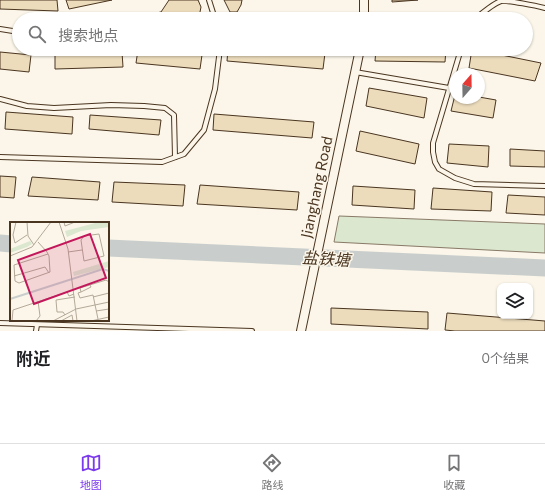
<!DOCTYPE html>
<html lang="zh">
<head>
<meta charset="utf-8">
<style>
  :root { --surface:#fff; --page:#f6f6f6; --text:#202124; --muted:#757577; --line:#e0e0e0; --accent:#7c3aed }
  body { margin:0; font-family:Commissioner,"Noto Sans SC",sans-serif; background:var(--page); color:var(--text) }
  .controls { position:absolute; right:12px; bottom:12px; display:grid; overflow:hidden; border-radius:8px; box-shadow:0 1px 3px #0004 }
  .controls button { width:36px; height:36px; display:grid; place-items:center; padding:0; border:0; border-bottom:1px solid var(--line); background:var(--surface); color:var(--text); font:20px sans-serif }
  .compass { position:absolute; left:449px; top:68px; width:36px; height:36px; border-radius:50%; background:var(--surface); box-shadow:0 1px 3px #0004; rotate:20deg }
  .list { margin:0; padding:0; list-style:none }
  h2 { display:flex; justify-content:space-between; align-items:center; height:52px; margin:0; padding:0 16px; font-size:17px }
  h2 small { font-size:13px; font-weight:400; color:var(--muted) }
  .icon { flex:none; width:22px; height:22px; fill:none; stroke:currentColor; stroke-width:2; stroke-linecap:round; stroke-linejoin:round }
  .map { position:relative; flex:none; width:545px; height:331px; overflow:hidden }
  .search { position:absolute; background:var(--surface); box-shadow:0 1px 3px #0004; left:12px; right:12px; top:12px; height:44px; display:flex; align-items:center; gap:10px; box-sizing:border-box; padding:0 14px; border-radius:22px; color:var(--muted); font-size:15px }
  .sheet { height:112px; background:var(--surface) }
  nav { display:flex; justify-content:space-around; align-items:center; box-sizing:border-box; height:56px; border-top:1px solid var(--line); background:var(--surface); font-size:11px; color:var(--muted) }
  nav a { display:grid; justify-items:center; gap:2px }
  nav .on { color:var(--accent) }
  .map>svg:first-child { display:block }
</style>
</head>
<body>
<div class="map">
<svg width="545" height="331" viewBox="0 0 545 331">
  <rect width="100%" height="100%" fill="#fbf6e9"/>
  <polygon fill="#dce7d0" stroke="#887966" points="339,216 545,224 545,253 334,242"/>
  <g fill="none" stroke-linecap="round" stroke-linejoin="round">
    <g stroke="#c9cecd" stroke-width="17">
      <polyline points="0,243 11,244"/>
      <polyline points="108,248 545,268"/>
    </g>
  </g>
  <g fill="#ecdcbc" stroke="#4a3520">
    <polygon points="0,0 57,0 58,11 0,9"/>
    <polygon points="66,0 112,0 69,9"/>
    <polygon points="169,0 198,0 201,7 200,12 198,19 152,19 151,14 161,12"/>
    <polygon points="224,0 242,0 241,5 237,12 230,12"/>
    <polygon points="392,0 418,0 392,2"/>
    <polygon points="228,49 282,49 325,53 323,69 227,61"/>
    <polygon points="376,49 446,49 445,62 375,61"/>
    <polygon points="472,49 541,63 535,81 469,68"/>
    <polygon points="138,50 202,55 200,69 136,63"/>
    <polygon points="0,52 31,55 29,72 0,69"/>
    <polygon points="122,52 123,67 55,69 55,54"/>
    <polygon points="369,88 427,98 424,118 366,106"/>
    <polygon points="455,95 455,98 479,98 479,97 496,100 493,118 451,111"/>
    <polygon points="6,112 73,117 72,134 5,129"/>
    <polygon points="214,114 314,122 312,138 213,130"/>
    <polygon points="90,115 161,120 159,135 89,129"/>
    <polygon points="360,131 419,144 415,164 356,151"/>
    <polygon points="449,144 489,146 488,167 447,163"/>
    <polygon points="510,149 545,151 545,167 510,166"/>
    <polygon points="0,176 16,177 14,198 0,197"/>
    <polygon points="32,177 100,182 98,200 28,196"/>
    <polygon points="114,182 185,185 183,206 112,202"/>
    <polygon points="200,185 299,192 297,210 197,204"/>
    <polygon points="353,186 415,190 414,209 352,205"/>
    <polygon points="433,188 492,192 491,211 431,209"/>
    <polygon points="508,195 545,197 545,215 506,213"/>
    <polygon points="331,308 428,312 428,329 331,324"/>
    <polygon points="447,313 545,321 545,331 455,331 445,330"/>
  </g>
  <g fill="none" stroke-linecap="round" stroke-linejoin="round">
    <g stroke="#4a3520" stroke-width="6">
      <g id="service">
        <polyline points="209,0 215,19"/>
        <path d="M475 19C481 14 494 3 501 1 508 0 537 6 545 8"/>
        <polyline points="0,29 19,32"/>
        <polyline points="461,49 433,143 433,152 435,162 439,169 455,178 474,184 545,186"/>
        <polyline points="355,72 449,88"/>
        <polyline points="0,99 27,106 54,108 111,105 144,106 165,108 174,115 175,157"/>
        <polyline points="0,157 162,162 184,154 204,130 215,89 220,49"/>
        <polyline points="0,323 252,331"/>
        <polyline points="36,331 37,325"/>
      </g>
    </g>
    <g stroke="#4a3520" stroke-width="10">
      <g id="minor">
        <polyline points="364,19 364,0"/>
        <polyline points="301,331 360,49"/>
      </g>
    </g>
    <use href="#service" stroke="#fbf6e9" stroke-width="4"/>
    <use href="#minor" stroke="#fbf6e9" stroke-width="8"/>
  </g>
  <g text-anchor="middle" dominant-baseline="central" stroke-width="3" stroke-linejoin="round" paint-order="stroke">
    <g font-size="15" fill="#4a3520" stroke="#fbf6e9">
      <text transform="translate(316 187) rotate(-78)">Jianghang Road</text>
    </g>
    <g font-size="16" font-style="italic" fill="#4a3520" stroke="#fbf6e9">
      <text transform="translate(326 258) rotate(3)">盐铁塘</text>
    </g>
  </g>
  <g transform="translate(10 222)">
    <rect width="99" height="99" fill="#fbf6e9"/>
    <path d="M89 0H99V5L71 9 57 15 55 9ZM20 19 22 22 17 25 0 31V27ZM99 39V45L64 54 63 50Z" fill="#dce7d0"/>
    <path fill="none" stroke="#c9cecd" stroke-width="2" d="M0 77 93 47 99 49"/>
    <path fill="none" stroke="#b4a999" stroke-width="1" d="M6 0 3 13 5 21 17 13M17 0 18 14 24 23M49 0 58 27 67 99M54 0 55 4 65 0M89 12 94 34 74 39 71 18 74 14ZM28 20 37 30 39 34 40 50 9 61 5 59 4 43 38 32M58 30 72 28M0 34 22 25 41 0M4 54 35 45 39 51M71 70 81 65 80 63M83 75 99 71M86 89 99 87M55 93 53 90H47L46 78 65 75M88 97 83 73 70 76 68 71 71 70 70 66 96 58 99 60M2 99 3 88 57 70 59 74 64 72M26 99 30 94 28 79M43 99 66 87 99 80M51 99 62 93 63 99M81 99 99 95"/>
    <path fill="#c2185b" fill-opacity="0.15" stroke="#c2185b" stroke-width="2" d="M80 12 96 56 24 82 8 38Z"/>
    <rect width="99" height="99" fill="none" stroke="#4a3520" stroke-width="2"/>
  </g>
</svg>
<div class="controls">
<button><svg class="icon" aria-label="layers" viewBox="0 0 24 24"><path d="M12 4l9 5-9 5-9-5zM3 14l9 5 9-5"/></svg></button>
</div>
<svg class="compass" viewBox="-18 -18 36 36"><path d="M0-13l5 13h-10z" fill="#e53935"/><path d="M0 13l5-13h-10z" fill="#757577"/></svg>
<div class="search"><svg class="icon" aria-label="search" viewBox="0 0 24 24"><circle cx="10" cy="10" r="6"/><path d="M15 15l6 6"/></svg>搜索地点</div>
</div>
<section class="sheet">
<h2>附近<small>0个结果</small></h2>
<ul class="list">
</ul>
</section>
<nav>
<a class="on"><svg class="icon" aria-label="map" viewBox="0 0 24 24"><path d="M3 6l6-2 6 2 6-2v14l-6 2-6-2-6 2zM9 4v14M15 6v14"/></svg>地图</a>
<a><svg class="icon" aria-label="directions" viewBox="0 0 24 24"><path d="M12 3l9 9-9 9-9-9zM9 14v-3h6M13 9l2 2-2 2"/></svg>路线</a>
<a><svg class="icon" aria-label="saved" viewBox="0 0 24 24"><path d="M7 4h10v16l-5-4-5 4z"/></svg>收藏</a>
</nav>
</body>
</html>
